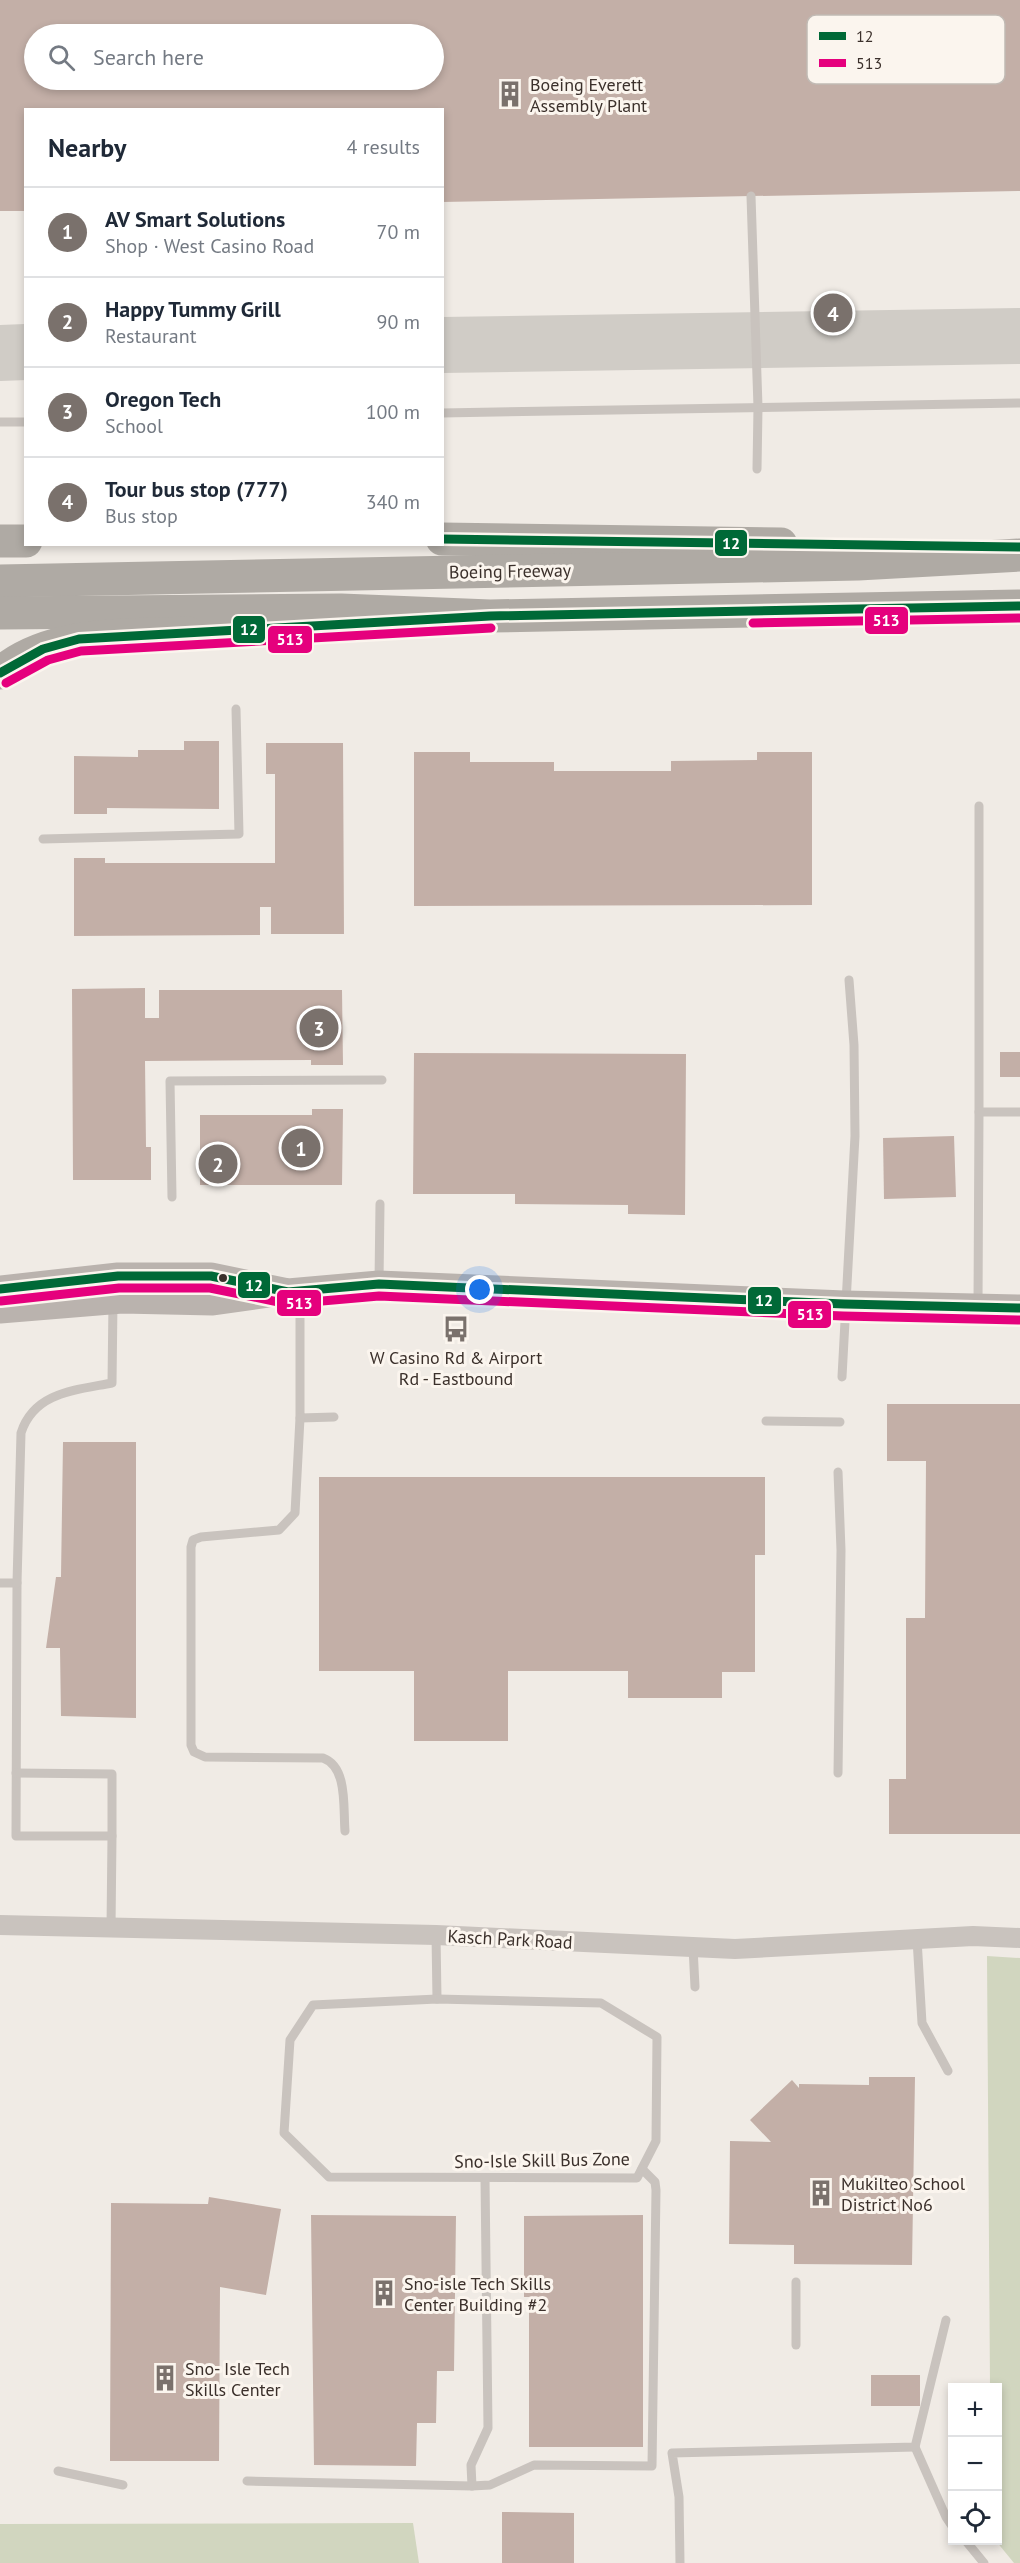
<!DOCTYPE html>
<html lang="en">
<head>
<meta charset="utf-8">
<style>
  :root { --surface:#fff; --page:#f6f6f7; --text:#1f2937; --muted:#747a83; --line:#e0e1e3; --accent:#7a716c }
  body { margin:0; font-family:"PT Sans",sans-serif; background:var(--page); color:var(--text) }
  .controls { position:absolute; right:18px; bottom:18px; display:grid; overflow:hidden; border-radius:0px; box-shadow:0 3px 9px #0003 }
  .controls button { width:54px; height:54px; display:grid; place-items:center; padding:0; border:0; border-bottom:2px solid var(--line); background:var(--surface); color:var(--text); font:30px sans-serif }
  .you { position:absolute; left:480px; top:1290px; width:21px; height:21px; margin:-15px; border:4px solid #fff; border-radius:50%; background:#1a73e8; box-shadow:0 0 0 9px #1a73e833 }
  .badge { display:grid; place-items:center; width:39px; height:39px; border-radius:50%; background:var(--accent); color:#fff; font-size:20px; font-weight:700 }
  .pin { position:absolute; translate:-50% -50%; border:3px solid #fff; box-shadow:0 2px 6px #0006 }
  .list { margin:0; padding:0; list-style:none }
  h2 { display:flex; justify-content:space-between; align-items:center; height:78px; margin:0; padding:0 24px; font-size:26px }
  h2 small { font-size:20px; font-weight:400; color:var(--muted) }
  .list li { display:grid; grid-template-columns:39px 1fr auto; gap:18px; align-items:center; box-sizing:border-box; height:90px; padding:0 24px; border-top:2px solid var(--line) }
  .list b { display:block; font-size:22px; white-space:nowrap }
  .list p { margin:0; font-size:20px; white-space:nowrap; color:var(--muted) }
  .list em { font-size:20px; font-style:normal; color:var(--muted) }
  .icon { flex:none; width:33px; height:33px; fill:none; stroke:currentColor; stroke-width:2; stroke-linecap:round; stroke-linejoin:round }
  .map { position:relative; flex:none; width:1020px; height:2563px; overflow:hidden }
  .search { position:absolute; background:var(--surface); box-shadow:0 3px 9px #0003; left:24px; top:24px; width:420px; height:66px; display:flex; align-items:center; gap:15px; box-sizing:border-box; padding:0 21px; border-radius:33px; color:var(--muted); font-size:22px }
  .panel { position:absolute; background:var(--surface); box-shadow:0 3px 9px #0003; left:24px; top:108px; width:420px; height:438px; border-radius:0px }
  .map>svg:first-child { display:block }
</style>
</head>
<body>
<div class="map">
<svg width="1020" height="2563" viewBox="0 0 1020 2563">
  <rect width="100%" height="100%" fill="#f0ebe5"/>
  <g fill="#d1d6bf">
    <polygon points="987,1956 1020,1958 1020,2563 1014,2563 996,2541 998,2388 990,2387"/>
    <polygon points="413,2523 419,2563 0,2563 0,2524"/>
  </g>
  <g fill="none" stroke-linecap="round" stroke-linejoin="round">
    <g stroke="#d0ccc6" stroke-width="56">
      <polyline points="442,345 1020,336"/>
      <polyline points="0,353 26,352"/>
    </g>
  </g>
  <g fill="#c3afa7" fill-rule="evenodd">
    <path d="M0 0H1020V191L442 202V110H26V211H0ZM34 34H434V80H34Z"/>
    <polygon points="184,741 219,741 219,809 107,808 107,814 74,814 74,756 138,757 138,750 184,750"/>
    <polygon points="266,743 343,743 344,934 271,934 271,907 260,907 260,935 74,936 74,858 105,858 105,863 275,863 275,774 266,774"/>
    <polygon points="414,752 470,752 470,762 554,762 554,771 671,771 671,761 757,760 757,752 812,752 812,905 414,906"/>
    <polygon points="145,988 145,1018 159,1018 159,990 342,990 343,1065 311,1065 311,1060 145,1061 146,1147 151,1147 151,1180 73,1180 72,989"/>
    <rect x="1000" y="1052" width="20" height="25"/>
    <polygon points="414,1053 686,1054 685,1215 628,1214 628,1205 515,1204 515,1194 413,1194"/>
    <polygon points="312,1109 343,1109 342,1185 200,1185 200,1115 312,1115"/>
    <polygon points="954,1136 956,1197 884,1199 883,1138"/>
    <polygon points="887,1404 1020,1404 1020,1834 889,1834 889,1779 906,1779 906,1618 925,1618 926,1461 887,1461"/>
    <polygon points="63,1442 136,1442 136,1718 61,1716 60,1648 46,1648 56,1577 61,1577"/>
    <polygon points="319,1477 765,1477 765,1555 755,1555 755,1672 722,1672 722,1698 628,1698 628,1671 508,1671 508,1741 414,1741 414,1671 319,1671"/>
    <polygon points="869,2077 915,2077 912,2265 794,2264 794,2245 729,2244 730,2141 771,2142 750,2120 792,2080 799,2088 799,2084 869,2085"/>
    <polygon points="209,2197 281,2209 266,2295 220,2287 219,2461 110,2461 111,2203 208,2204"/>
    <polygon points="311,2215 456,2216 454,2371 437,2371 436,2423 417,2423 416,2466 314,2465"/>
    <polygon points="643,2215 643,2447 529,2447 529,2297 524,2297 524,2216"/>
    <rect x="871" y="2375" width="49" height="31"/>
    <polygon points="502,2512 574,2513 574,2563 502,2563"/>
  </g>
  <g fill="none" stroke-linecap="round" stroke-linejoin="round">
    <g stroke="#c9c3be" stroke-width="9">
      <polyline points="751,196 758,407 757,469"/>
      <polyline points="442,413 1020,403"/>
      <polyline points="0,422 26,422"/>
      <polyline points="979,806 979,1112"/>
      <polyline points="43,839 239,834 236,709"/>
      <polyline points="172,1197 170,1081 382,1080"/>
      <polyline points="379,1282 380,1204"/>
      <polyline points="300,1294 300,1418 334,1417"/>
      <polyline points="978,1304 979,1112 1020,1112"/>
      <polyline points="842,1377 855,1136 854,1045 849,980"/>
      <path d="M300 1418 295 1513 279 1530 201 1537 193 1540 191 1547V1745L194 1752 205 1757 323 1758C348 1767 343 1808 345 1831"/>
      <polyline points="766,1421 840,1422"/>
      <polyline points="838,1472 841,1550 838,1773"/>
      <polyline points="0,1583 17,1583 16,1836 112,1836 111,1928"/>
      <path d="M17 1583 21 1433C34 1392 76 1390 112 1383L113 1302"/>
      <polyline points="16,1773 112,1774 112,1836"/>
      <polyline points="436,1935 437,1999"/>
      <polyline points="917,1939 922,2023 948,2071"/>
      <polyline points="693,1947 695,1987"/>
      <polygon points="437,1999 601,2003 657,2037 656,2141 637,2178 329,2177 284,2133 290,2040 313,2005"/>
      <polyline points="485,2178 488,2428 471,2465 472,2486 490,2485 534,2465 652,2466 656,2190 655,2182 642,2169"/>
      <polyline points="796,2345 796,2282"/>
      <polyline points="915,2447 946,2517 952,2526"/>
      <polyline points="58,2471 123,2485"/>
      <polyline points="247,2481 472,2486"/>
      <polyline points="965,2540 984,2563"/>
      <polyline points="680,2563 679,2497 672,2453 915,2447 946,2320"/>
    </g>
    <polyline stroke="#c9c3be" stroke-width="20" points="0,1925 436,1935 735,1949 973,1936 1020,1938"/>
    <g stroke="#bab3ae" stroke-width="27">
      <polyline points="0,1289 118,1276 211,1276 288,1292 379,1284 844,1304 1020,1308"/>
      <polyline points="0,1310 122,1300 213,1302 269,1294"/>
    </g>
    <g stroke="#afaaa4" stroke-width="33">
      <polyline points="442,539 781,544"/>
      <polyline points="0,541 26,541"/>
      <polyline points="0,581 858,564 1020,555"/>
      <polyline points="0,613 341,610 490,616 1020,606"/>
      <path d="M0 673C50 630 127 636 188 633"/>
    </g>
    <g stroke="#fbf5ee" stroke-width="14">
      <g id="bus-1">
        <polyline points="442,539 1020,547"/>
        <polyline points="0,673 43,649 79,639 490,616 1020,606"/>
        <polyline points="0,1289 118,1276 211,1276 288,1292 379,1284 844,1304 1020,1308"/>
      </g>
    </g>
    <g stroke="#fbf5ee" stroke-width="14">
      <g id="bus-2">
        <polyline points="753,623 1020,618"/>
        <polyline points="6,683 48,660 81,651 491,628"/>
        <polyline points="1,1301 119,1288 210,1288 288,1304 379,1296 843,1316 1020,1320"/>
      </g>
    </g>
    <use href="#bus-1" stroke="#006937" stroke-width="9"/>
    <use href="#bus-2" stroke="#e5007d" stroke-width="9"/>
  </g>
  <defs>
    <g id="building-bare" transform="scale(2.07)"><path d="M-4-6H4V6H1V3H-1V6H-4ZM-2.5-4.3h1.7v1.8h-1.7ZM.8-4.3h1.7v1.8H.8ZM-2.5-1h1.7V.8h-1.7ZM.8-1h1.7V.8H.8Z" fill="#7a716c" stroke="#fbf5ee" stroke-width="2.5" paint-order="stroke"/></g>
    <g id="bus-bare" transform="scale(2.07)"><path d="M-5-6H5V4H4V6H2V4H-2V6H-4V4H-5ZM-3.5-4V0h7V-4ZM-3.5 1.2v1.5H-2V1.2ZM2 1.2v1.5H3.5V1.2Z" fill="#7a716c" stroke="#fbf5ee" stroke-width="2.5" paint-order="stroke"/></g>
  </defs>
  <g fill-rule="evenodd">
    <use href="#building-bare" x="510" y="94"/>
    <use href="#bus-bare" x="456" y="1329"/>
    <use href="#building-bare" x="821" y="2193"/>
    <use href="#building-bare" x="384" y="2293"/>
    <use href="#building-bare" x="165" y="2378"/>
  </g>
  <circle fill="#3b302b" stroke="#fbf5ee" stroke-width="2" cx="223" cy="1278" r="5"/>
  <g text-anchor="middle" dominant-baseline="central" stroke-width="6" stroke-linejoin="round" paint-order="stroke">
    <g font-size="18" fill="#3b302b" stroke="#fbf5ee" text-anchor="start">
      <text x="530" y="84">Boeing Everett<tspan x="530" dy="21">Assembly Plant</tspan></text>
      <text x="456" y="1357" text-anchor="middle">W Casino Rd &amp; Airport<tspan x="456" dy="21">Rd - Eastbound</tspan></text>
      <text x="841" y="2183">Mukilteo School<tspan x="841" dy="21">District No6</tspan></text>
      <text x="404" y="2283">Sno-isle Tech Skills<tspan x="404" dy="21">Center Building #2</tspan></text>
      <text x="185" y="2368">Sno- Isle Tech<tspan x="185" dy="21">Skills Center</tspan></text>
    </g>
    <g font-size="18" fill="#3b302b" stroke="#fbf5ee">
      <text transform="translate(510 571) rotate(-1)">Boeing Freeway</text>
      <text transform="translate(510 1939) rotate(3)">Kasch Park Road</text>
      <text transform="translate(542 2160) rotate(-1)">Sno-Isle Skill Bus Zone</text>
    </g>
  </g>
  <rect x="807" y="15" width="198" height="69" rx="9" fill="#fbf5ee" stroke="#c1bab4" stroke-width="1.5"/>
  <rect x="819" y="32" width="27" height="8" fill="#006937"/>
  <rect x="819" y="59" width="27" height="8" fill="#e5007d"/>
  <g font-size="16" fill="#3b302b">
    <text x="856" y="42">12</text>
    <text x="856" y="69">513</text>
  </g>
  <g stroke="#fbf5ee" stroke-width="2">
    <rect x="714" y="529" width="34" height="28" rx="6" fill="#006937"/>
    <rect x="864" y="606" width="45" height="29" rx="6" fill="#e5007d"/>
    <rect x="232" y="615" width="34" height="29" rx="6" fill="#006937"/>
    <rect x="267" y="625" width="46" height="29" rx="6" fill="#e5007d"/>
    <rect x="237" y="1271" width="34" height="28" rx="6" fill="#006937"/>
    <rect x="747" y="1286" width="35" height="29" rx="6" fill="#006937"/>
    <rect x="276" y="1289" width="46" height="28" rx="6" fill="#e5007d"/>
    <rect x="787" y="1300" width="45" height="29" rx="6" fill="#e5007d"/>
  </g>
  <g font-size="16" text-anchor="middle" font-weight="bold" fill="#fff">
    <text x="731" y="549">12</text>
    <text x="886" y="626">513</text>
    <text x="249" y="635">12</text>
    <text x="290" y="645">513</text>
    <text x="254" y="1291">12</text>
    <text x="764" y="1306">12</text>
    <text x="299" y="1309">513</text>
    <text x="810" y="1320">513</text>
  </g>
</svg>
<div class="controls">
<button>+</button>
<button>−</button>
<button><svg class="icon" aria-label="locate" viewBox="0 0 24 24"><circle cx="12" cy="12" r="6"/><path d="M12 2v4M12 18v4M2 12h4M18 12h4"/></svg></button>
</div>
<div class="you"></div>
<div class="pin badge" style="left:301px;top:1148px">1</div>
<div class="pin badge" style="left:218px;top:1164px">2</div>
<div class="pin badge" style="left:319px;top:1028px">3</div>
<div class="pin badge" style="left:833px;top:313px">4</div>
<div class="search"><svg class="icon" aria-label="search" viewBox="0 0 24 24"><circle cx="10" cy="10" r="6"/><path d="M15 15l6 6"/></svg>Search here</div>
<section class="panel">
<h2>Nearby<small>4 results</small></h2>
<ul class="list">
<li><span class="badge">1</span><div><b>AV Smart Solutions</b><p>Shop · West Casino Road</p></div><em>70 m</em></li>
<li><span class="badge">2</span><div><b>Happy Tummy Grill</b><p>Restaurant</p></div><em>90 m</em></li>
<li><span class="badge">3</span><div><b>Oregon Tech</b><p>School</p></div><em>100 m</em></li>
<li><span class="badge">4</span><div><b>Tour bus stop (777)</b><p>Bus stop</p></div><em>340 m</em></li>
</ul>
</section>
</div>
</body>
</html>
